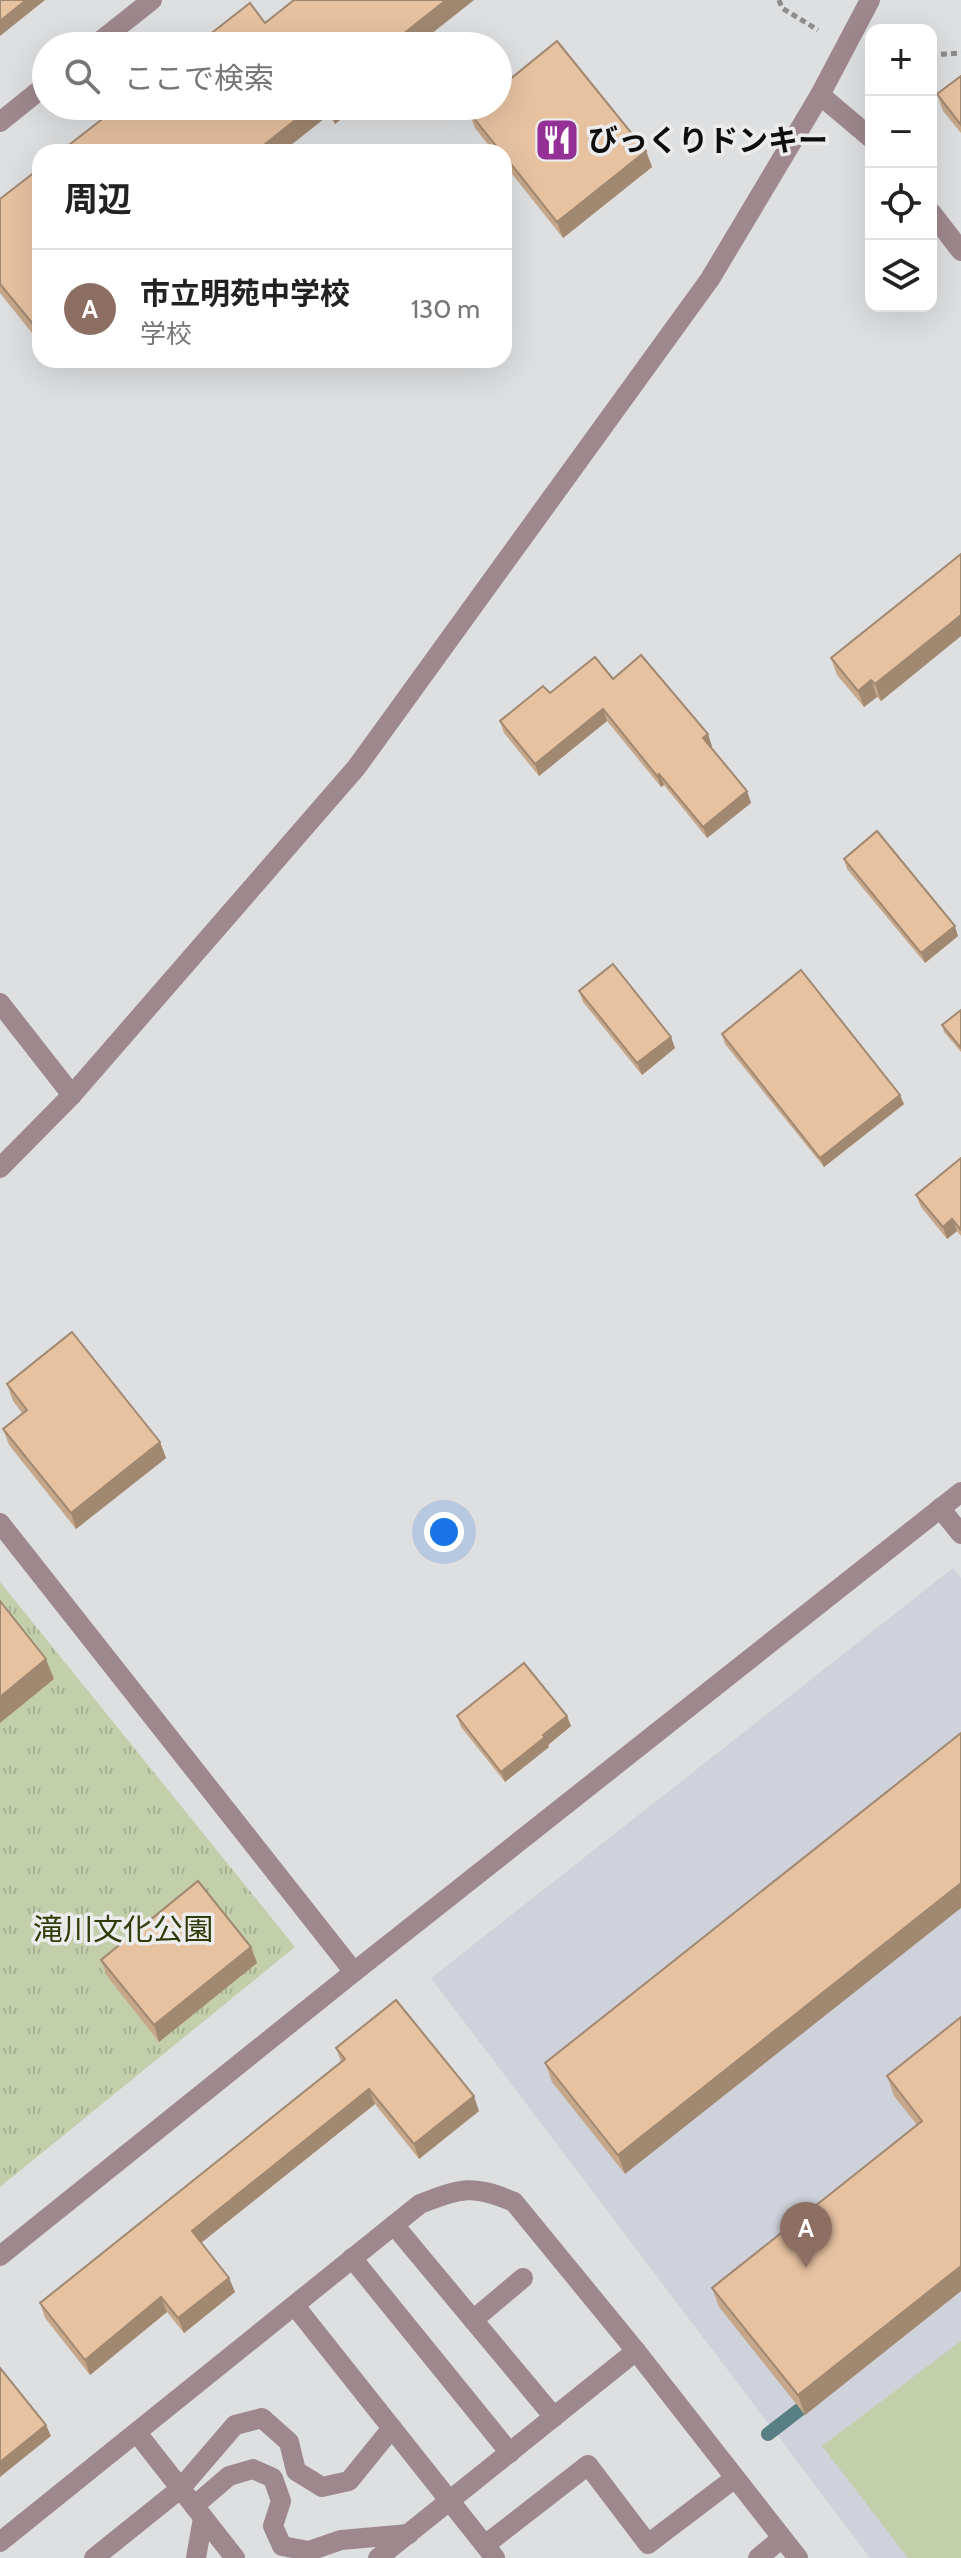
<!DOCTYPE html>
<html lang="ja">
<head>
<meta charset="utf-8">
<style>
  :root { --surface:#fff; --page:#f2f2f2; --text:#222; --muted:#767676; --line:#e0e0e0; --accent:#953196 }
  body { margin:0; font-family:Cabin,"Noto Sans JP",sans-serif; background:var(--page); color:var(--text) }
  .controls { position:absolute; right:24px; top:24px; display:grid; overflow:hidden; border-radius:16px; box-shadow:0 8px 32px #0002 }
  .controls button { width:72px; height:72px; display:grid; place-items:center; padding:0; border:0; border-bottom:2px solid var(--line); background:var(--surface); color:var(--text); font:40px sans-serif }
  .you { position:absolute; left:444px; top:1532px; width:28px; height:28px; margin:-20px; border:6px solid #fff; border-radius:50%; background:#1a73e8; box-shadow:0 0 0 12px #1a73e833 }
  .badge { display:grid; place-items:center; width:52px; height:52px; border-radius:50%; background:var(--accent); color:#fff; font-size:26px; font-weight:700 }
  .pin { position:absolute; translate:-50% -66px; filter:drop-shadow(0 2px 4px #0008) }
  .pin::after { content:''; position:absolute; top:42px; width:28px; height:24px; background:inherit; clip-path:polygon(0 0,100% 0,50% 100%) }
  .list { margin:0; padding:0; list-style:none }
  h2 { display:flex; justify-content:space-between; align-items:center; height:104px; margin:0; padding:0 32px; font-size:34px }
  h2 small { font-size:26px; font-weight:400; color:var(--muted) }
  .list li { display:grid; grid-template-columns:52px 1fr auto; gap:24px; align-items:center; box-sizing:border-box; height:120px; padding:0 32px; border-top:2px solid var(--line) }
  .list b { display:block; font-size:30px; white-space:nowrap }
  .list p { margin:0; font-size:26px; white-space:nowrap; color:var(--muted) }
  .list em { font-size:26px; font-style:normal; color:var(--muted) }
  .icon { flex:none; width:44px; height:44px; fill:none; stroke:currentColor; stroke-width:2; stroke-linecap:round; stroke-linejoin:round }
  .map { position:relative; flex:none; width:961px; height:2558px; overflow:hidden }
  .search { position:absolute; background:var(--surface); box-shadow:0 8px 32px #0002; left:32px; top:32px; width:480px; height:88px; display:flex; align-items:center; gap:20px; box-sizing:border-box; padding:0 28px; border-radius:44px; color:var(--muted); font-size:30px }
  .panel { position:absolute; background:var(--surface); box-shadow:0 8px 32px #0002; left:32px; top:144px; width:480px; height:224px; border-radius:24px }
  .map>svg:first-child { display:block }
</style>
</head>
<body>
<div class="map">
<svg width="961" height="2558" viewBox="0 0 961 2558">
  <defs>
    <pattern id="grass-tufts" width="24" height="20" patternUnits="userSpaceOnUse" patternTransform="scale(2)"><rect width="24" height="20" fill="#c3ceab"/><path d="M3 7l-1-3M5 7V3M7 7l1-3M15 17l-1-3M17 17v-4M19 17l1-3" fill="none" stroke="#a6b092"/></pattern>
  </defs>
  <rect width="100%" height="100%" fill="#dedfe0"/>
  <polygon fill="#cfd2da" points="953,1568 961,1578 961,2558 870,2558 431,1978"/>
  <polygon fill="url(#grass-tufts)" points="0,1582 295,1947 0,2187"/>
  <polygon fill="#c3ceab" points="961,2341 961,2558 908,2558 822,2446"/>
  <g fill="none" stroke-linecap="round" stroke-linejoin="round">
    <polyline stroke="#587f84" stroke-width="14" points="768,2434 816,2397"/>
    <g stroke="#8c8c8d" stroke-width="5" stroke-dasharray="6 4" stroke-linecap="butt">
      <polyline points="779,0 782,8 818,30"/>
      <polyline points="931,55 961,53"/>
    </g>
    <g stroke="#9e888d" stroke-width="20">
      <polyline points="394,2225 554,2417"/>
      <polyline points="352,2258 510,2453"/>
      <polyline points="295,2306 495,2558"/>
      <polyline points="473,2320 523,2278"/>
      <polyline points="137,2433 235,2558"/>
      <polyline points="194,2506 229,2476 253,2469 273,2478 281,2501 273,2526 282,2546 309,2551 341,2540 409,2534"/>
      <path d="M0 2542 420 2204C462 2188 472 2184 514 2202L636 2351 798 2558"/>
      <polyline points="485,2545 588,2465 648,2544 735,2478"/>
      <polyline points="94,2558 180,2489 235,2425 262,2418 289,2442 296,2471 322,2487 349,2481 392,2428"/>
      <polyline points="196,2558 203,2518"/>
      <polyline points="378,2558 636,2351"/>
      <polyline points="758,2558 782,2538"/>
    </g>
    <g stroke="#9e888d" stroke-width="20">
      <polyline points="820,95 871,138"/>
      <polyline points="931,212 961,251"/>
      <polyline points="0,1003 72,1095"/>
      <polyline points="940,1508 961,1534"/>
      <polyline points="0,1523 354,1972"/>
    </g>
    <g stroke="#9e888d" stroke-width="20">
      <polyline points="94,46 152,0"/>
      <polyline points="0,122 46,85"/>
      <polyline points="0,1168 72,1095 356,768 710,279 820,95 870,0"/>
      <polyline points="0,2256 354,1972 961,1492"/>
    </g>
  </g>
  <g fill="#c6a78a">
    <polygon points="961,76 961,133 943,111 937,94"/>
    <polygon points="119,106 358,106 335,124 329,115"/>
    <polygon points="469,112 646,151 652,167 563,238 504,164 504,152 494,152 475,128"/>
    <polygon points="40,168 40,343 0,293 0,199"/>
    <polygon points="961,554 961,636 881,701 877,697 864,707 837,675 831,658"/>
    <polygon points="613,679 712,746 710,747 747,791 751,803 707,838 664,785 661,787 607,721 539,776 504,733 500,721 550,693"/>
    <polygon points="844,859 958,936 925,963 847,869"/>
    <polygon points="579,991 675,1048 642,1075 583,1002"/>
    <polygon points="961,1010 961,1052 944,1032 942,1025"/>
    <polygon points="722,1034 904,1104 824,1167 725,1044"/>
    <polygon points="961,1158 961,1236 957,1231 947,1239 921,1207 916,1195"/>
    <polygon points="7,1384 160,1442 166,1458 76,1529 9,1445 3,1429 22,1413 13,1401"/>
    <polygon points="457,1716 567,1716 571,1726 548,1745 549,1747 505,1782 461,1727"/>
    <polygon points="961,1733 625,2174 552,2082 545,2063"/>
    <polygon points="251,1947 257,1963 159,2042 107,1976 101,1960"/>
    <polygon points="961,2017 961,2291 805,2415 719,2307 712,2288 917,2125 894,2096 887,2076"/>
    <polygon points="336,2048 479,2111 419,2159 375,2104 201,2243 229,2278 235,2292 184,2333 167,2312 90,2375 45,2318 40,2303 341,2062"/>
  </g>
  <g fill="#a18871">
    <polygon points="26,0 45,0 0,36 0,21"/>
    <polygon points="446,0 474,0 416,46 388,46"/>
    <polygon points="313,106 325,106 329,115 282,152 255,152"/>
    <polygon points="330,106 358,106 335,124 329,107"/>
    <polygon points="646,151 652,167 563,238 557,222"/>
    <polygon points="961,615 961,636 881,701 875,684"/>
    <polygon points="871,680 877,697 864,707 858,691"/>
    <polygon points="603,709 607,721 539,776 535,764"/>
    <polygon points="708,734 712,746 707,750 703,738"/>
    <polygon points="659,774 664,785 661,787 657,776"/>
    <polygon points="747,791 751,803 707,838 703,827"/>
    <polygon points="955,926 958,936 925,963 921,953"/>
    <polygon points="671,1037 675,1048 642,1075 637,1063"/>
    <polygon points="900,1095 904,1104 824,1167 820,1158"/>
    <polygon points="952,1219 957,1231 947,1239 943,1227"/>
    <polygon points="160,1442 166,1458 76,1529 71,1513"/>
    <polygon points="46,1659 54,1679 0,1723 0,1697"/>
    <polygon points="567,1716 571,1726 548,1745 549,1747 505,1782 501,1772"/>
    <polygon points="961,1883 961,1908 625,2174 618,2155"/>
    <polygon points="251,1947 257,1963 159,2042 154,2025"/>
    <polygon points="369,2089 375,2104 197,2246 192,2231"/>
    <polygon points="474,2096 479,2111 419,2159 414,2144"/>
    <polygon points="961,2266 961,2291 805,2415 798,2395"/>
    <polygon points="229,2278 235,2292 184,2333 178,2318"/>
    <polygon points="161,2297 167,2312 90,2375 85,2360"/>
    <polygon points="46,2425 51,2436 0,2477 0,2462"/>
  </g>
  <g fill="#e6c2a1" stroke="#a18871" stroke-width="2">
    <polygon points="0,0 26,0 0,21"/>
    <polygon points="294,0 446,0 388,46 195,46 250,3 265,23"/>
    <polygon points="557,41 646,151 557,222 504,155 504,152 501,152 469,112 476,106 498,106 498,89"/>
    <polygon points="961,76 961,125 937,94"/>
    <polygon points="119,106 313,106 255,152 60,152"/>
    <polygon points="40,168 40,327 37,329 0,284 0,199"/>
    <polygon points="961,554 961,615 875,684 871,680 858,691 831,658"/>
    <polygon points="641,655 708,734 703,738 747,791 703,827 659,774 657,776 603,709 535,764 500,721 543,686 550,693 595,657 613,679"/>
    <polygon points="877,831 955,926 921,953 844,859"/>
    <polygon points="613,964 671,1037 637,1063 579,991"/>
    <polygon points="801,970 900,1095 820,1158 722,1034"/>
    <polygon points="961,1010 961,1048 942,1025"/>
    <polygon points="961,1158 961,1230 952,1219 943,1227 916,1195"/>
    <polygon points="72,1332 160,1442 71,1513 3,1429 27,1410 7,1384"/>
    <polygon points="0,1601 46,1659 0,1697"/>
    <polygon points="524,1663 567,1716 543,1735 545,1737 501,1772 457,1716"/>
    <polygon points="961,1733 961,1883 618,2155 545,2063"/>
    <polygon points="198,1881 251,1947 154,2025 101,1960"/>
    <polygon points="396,2000 474,2096 414,2144 369,2089 192,2231 229,2278 178,2318 161,2297 85,2360 40,2303 345,2059 336,2048"/>
    <polygon points="961,2017 961,2266 798,2395 712,2288 922,2121 887,2076"/>
    <polygon points="0,2368 46,2425 0,2462"/>
  </g>
  <defs>
    <g id="restaurant-square" transform="scale(2.3)"><rect x="-9" y="-9" width="18" height="18" rx="4" fill="#953196" stroke="#ececed"/><path d="M-5-6h1v4h1v-4h1v4h1v-4h1v5L-1.5 .5V6h-2V.5L-5-1ZM5-6V6H3V1.5H1.5Q1.5-4 5-6Z" fill="#fff"/></g>
  </defs>
  <g fill-rule="evenodd">
    <use href="#restaurant-square" x="557" y="140"/>
  </g>
  <g text-anchor="middle" dominant-baseline="central" stroke-width="7" stroke-linejoin="round" paint-order="stroke">
    <g font-size="30" font-weight="bold" fill="#0e0e0f" stroke="#ececed" text-anchor="start">
      <text x="588" y="140">びっくりドンキー</text>
    </g>
    <g font-size="30" fill="#303c0a" stroke="#ececed">
      <text x="123" y="1929">滝川文化公園</text>
    </g>
  </g>
</svg>
<div class="controls">
<button>+</button>
<button>−</button>
<button><svg class="icon" aria-label="locate" viewBox="0 0 24 24"><circle cx="12" cy="12" r="6"/><path d="M12 2v4M12 18v4M2 12h4M18 12h4"/></svg></button>
<button><svg class="icon" aria-label="layers" viewBox="0 0 24 24"><path d="M12 4l9 5-9 5-9-5zM3 14l9 5 9-5"/></svg></button>
</div>
<div class="you"></div>
<div class="pin badge" style="left:806px;top:2268px;background:#8d6e63">A</div>
<div class="search"><svg class="icon" aria-label="search" viewBox="0 0 24 24"><circle cx="10" cy="10" r="6"/><path d="M15 15l6 6"/></svg>ここで検索</div>
<section class="panel">
<h2>周辺<small></small></h2>
<ul class="list">
<li><span class="badge" style="background:#8d6e63">A</span><div><b>市立明苑中学校</b><p>学校</p></div><em>130 m</em></li>
</ul>
</section>
</div>
</body>
</html>
